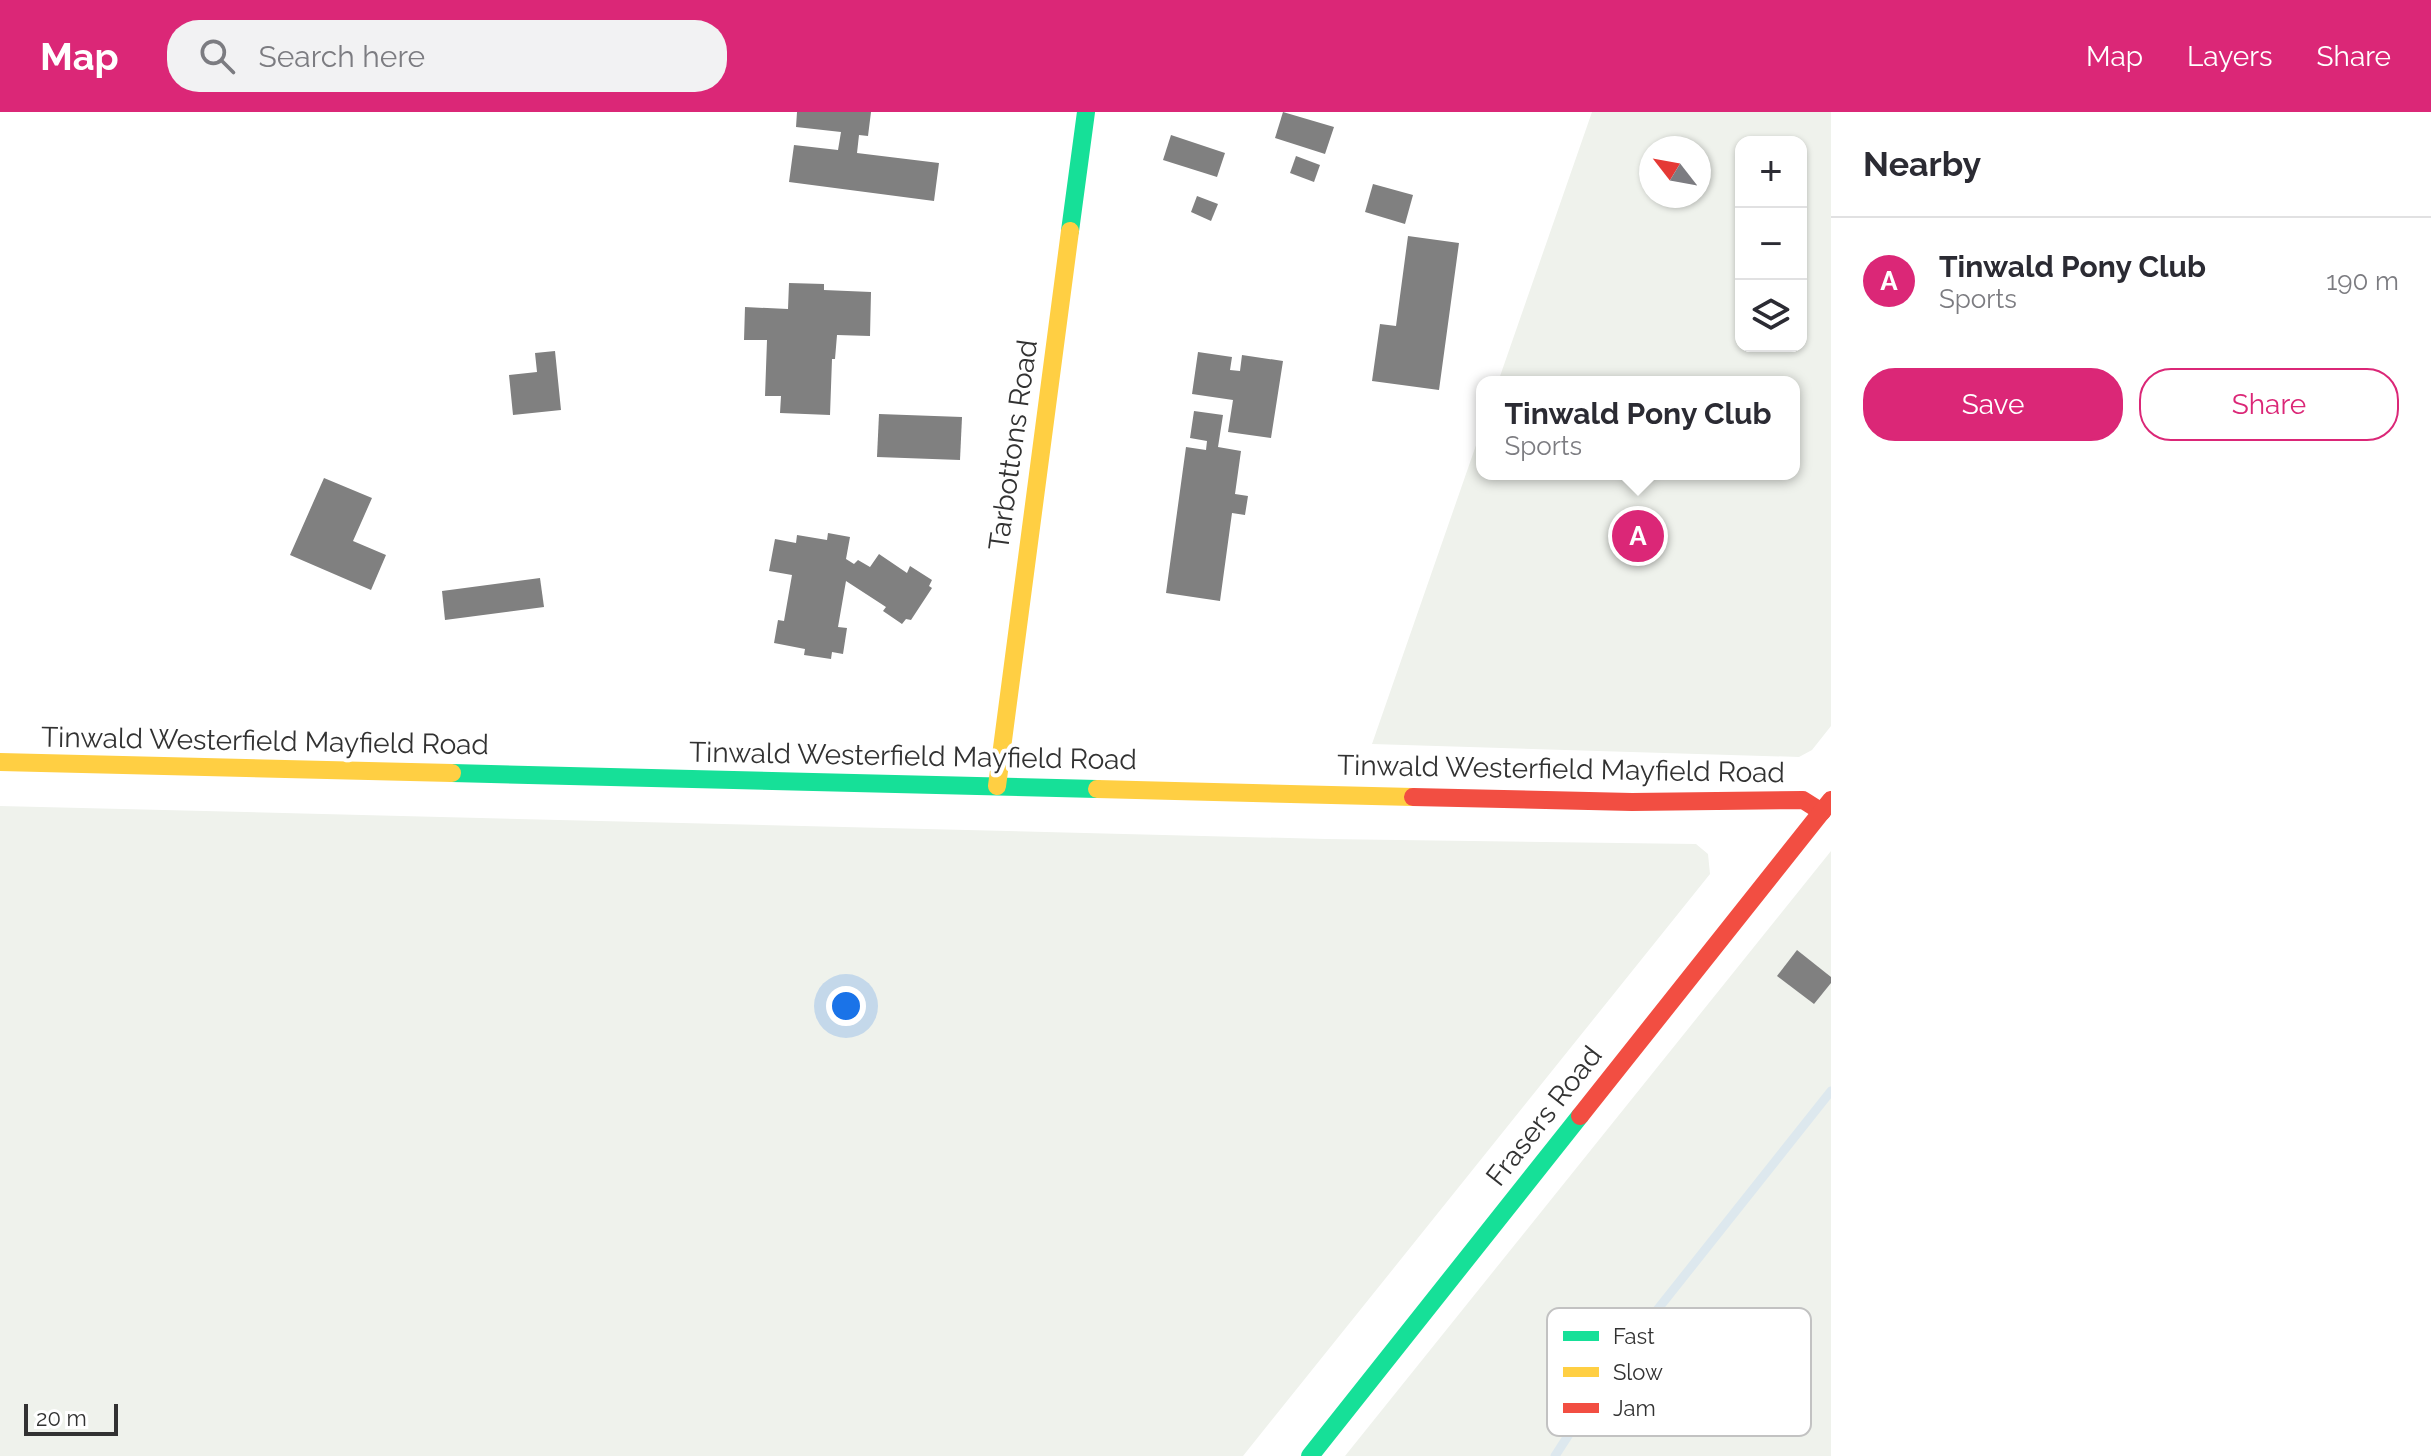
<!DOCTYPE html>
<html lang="en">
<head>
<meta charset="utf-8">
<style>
  :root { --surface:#fff; --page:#f2f2f3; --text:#2b2b33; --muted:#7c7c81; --line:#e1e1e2; --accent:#db2777 }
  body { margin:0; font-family:Raleway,sans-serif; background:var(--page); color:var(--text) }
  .controls { position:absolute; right:24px; top:24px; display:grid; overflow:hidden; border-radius:16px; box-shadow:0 2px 6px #0004 }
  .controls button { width:72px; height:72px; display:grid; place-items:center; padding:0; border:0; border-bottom:2px solid var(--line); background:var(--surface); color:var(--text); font:40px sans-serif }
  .compass { position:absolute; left:1639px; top:24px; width:72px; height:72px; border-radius:50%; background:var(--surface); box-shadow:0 2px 6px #0004; rotate:301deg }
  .scale { position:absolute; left:24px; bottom:20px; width:94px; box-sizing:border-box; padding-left:8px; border:4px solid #323232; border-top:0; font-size:22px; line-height:28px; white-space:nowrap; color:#323232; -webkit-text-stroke:6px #fff; paint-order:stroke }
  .you { position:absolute; left:846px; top:894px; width:28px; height:28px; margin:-20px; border:6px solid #fff; border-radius:50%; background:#1a73e8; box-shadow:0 0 0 12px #1a73e833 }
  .badge { display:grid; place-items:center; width:52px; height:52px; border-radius:50%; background:var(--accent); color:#fff; font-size:26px; font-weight:700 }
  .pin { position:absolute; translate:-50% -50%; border:4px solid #fff; box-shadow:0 2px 8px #0006 }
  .popup { position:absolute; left:1476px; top:264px; width:324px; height:104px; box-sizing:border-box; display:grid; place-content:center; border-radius:16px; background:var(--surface); filter:drop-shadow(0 2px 6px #0005); font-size:26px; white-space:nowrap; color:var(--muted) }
  .popup b { font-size:30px; color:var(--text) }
  .popup::after { content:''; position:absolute; left:50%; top:100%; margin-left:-16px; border:16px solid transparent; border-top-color:var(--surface) }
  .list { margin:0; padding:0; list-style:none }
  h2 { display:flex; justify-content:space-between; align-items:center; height:104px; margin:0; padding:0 32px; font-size:34px }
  h2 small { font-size:26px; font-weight:400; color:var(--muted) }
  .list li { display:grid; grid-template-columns:52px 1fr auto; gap:24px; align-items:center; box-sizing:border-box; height:128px; padding:0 32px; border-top:2px solid var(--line) }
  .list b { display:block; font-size:30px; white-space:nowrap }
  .list p { margin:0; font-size:26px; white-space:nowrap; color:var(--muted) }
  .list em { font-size:26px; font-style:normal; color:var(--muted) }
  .actions { display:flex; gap:16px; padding:24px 32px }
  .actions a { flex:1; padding:18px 0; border:2px solid var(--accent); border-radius:32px; text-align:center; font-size:28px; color:var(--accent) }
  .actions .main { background:var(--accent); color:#fff }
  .icon { flex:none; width:44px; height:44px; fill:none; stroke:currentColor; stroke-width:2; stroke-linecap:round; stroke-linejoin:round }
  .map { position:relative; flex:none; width:1831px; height:1344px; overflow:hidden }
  header { display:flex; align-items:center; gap:48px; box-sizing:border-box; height:112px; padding:0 40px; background:var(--accent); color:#fff }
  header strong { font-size:38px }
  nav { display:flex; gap:44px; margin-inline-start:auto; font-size:28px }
  .search { width:560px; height:72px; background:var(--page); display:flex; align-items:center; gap:20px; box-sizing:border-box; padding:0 28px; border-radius:32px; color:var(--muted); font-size:30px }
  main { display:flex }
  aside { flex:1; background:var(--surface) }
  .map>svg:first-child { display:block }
</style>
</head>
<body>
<header>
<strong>Map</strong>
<div class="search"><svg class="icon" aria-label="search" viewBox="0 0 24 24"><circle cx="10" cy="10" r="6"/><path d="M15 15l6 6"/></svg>Search here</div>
<nav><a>Map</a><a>Layers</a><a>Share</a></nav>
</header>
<main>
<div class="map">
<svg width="1831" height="1344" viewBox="0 0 1831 1344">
  <rect width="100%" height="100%" fill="#fff"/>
  <g fill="#eff2ec" fill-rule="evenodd">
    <path d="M1592 0H1831V614L1812 638 1799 645 1372 632 1482 316V362H1794V270H1498ZM1801 30V234H1741V30ZM1699 36V84H1651V36Z"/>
    <polygon points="0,694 1326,727 1696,732 1708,742 1710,762 1243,1344 0,1344"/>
    <polygon points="1831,739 1831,1344 1345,1344"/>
  </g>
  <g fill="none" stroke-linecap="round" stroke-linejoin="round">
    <polyline stroke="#dde8ee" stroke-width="9" points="1555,1344 1615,1251 1831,979"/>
  </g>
  <g fill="#808080">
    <polygon points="797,0 871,0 868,24 859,23 857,41 939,51 934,89 789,70 794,33 838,38 841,20 796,15"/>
    <polygon points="1283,0 1334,15 1325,42 1275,26"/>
    <polygon points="1171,23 1225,41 1217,65 1163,48"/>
    <polygon points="1296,44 1320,53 1314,70 1290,61"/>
    <polygon points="1373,72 1413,83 1405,112 1365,100"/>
    <polygon points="1197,84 1218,92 1211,109 1191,100"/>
    <polygon points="1408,124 1459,131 1439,278 1372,269 1380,212 1396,214"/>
    <polygon points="789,171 824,172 824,178 871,180 870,224 837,223 835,247 832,247 830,303 780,301 781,284 765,284 767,228 744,228 745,195 788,197"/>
    <polygon points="555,239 561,298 513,303 509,263 537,260 535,241"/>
    <polygon points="1198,240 1232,245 1230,258 1240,259 1242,243 1283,249 1271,326 1228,320 1233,288 1192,282"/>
    <polygon points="1194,299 1223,303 1218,335 1241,339 1235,382 1248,384 1245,403 1232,401 1220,489 1166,481 1186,335 1206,338 1207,329 1190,326"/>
    <polygon points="879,302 962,305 960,348 877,345"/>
    <polygon points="324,366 372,386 353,429 386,443 371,478 290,443"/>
    <polygon points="828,421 850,425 846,447 854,452 858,448 870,455 879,442 907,461 910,454 932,468 929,474 932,476 911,508 906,507 902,512 883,499 886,495 846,469 838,515 847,516 843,542 832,540 831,547 804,543 805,537 774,531 778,508 784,509 792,463 769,459 775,427 796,431 797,423 827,428"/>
    <polygon points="540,466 544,495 445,508 442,479"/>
    <polygon points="1797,838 1831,865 1831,871 1814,892 1777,864"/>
  </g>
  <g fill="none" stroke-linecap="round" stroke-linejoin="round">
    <g stroke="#16e098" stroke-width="18">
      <polyline points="1070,119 1086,0"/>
      <polyline points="452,661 1097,677"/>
      <polyline points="1310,1344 1580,1004"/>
    </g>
    <g stroke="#ffcf43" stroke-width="18">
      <polyline points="0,650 452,661"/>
      <polyline points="997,674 1070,119"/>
      <polyline points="1097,677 1413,685"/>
    </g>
    <g stroke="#f24e42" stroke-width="18">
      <polyline points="1413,685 1632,690 1803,688 1822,700"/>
      <polyline points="1580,1004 1831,688"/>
    </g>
  </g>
  <g text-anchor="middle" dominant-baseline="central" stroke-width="8" stroke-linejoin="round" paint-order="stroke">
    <g font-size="28" fill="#323232" stroke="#fff">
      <text transform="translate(1013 333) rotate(-82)">Tarbottons Road</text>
      <text transform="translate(265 629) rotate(1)">Tinwald Westerfield Mayfield Road</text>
      <text transform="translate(913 644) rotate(1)">Tinwald Westerfield Mayfield Road</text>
      <text transform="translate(1561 657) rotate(1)">Tinwald Westerfield Mayfield Road</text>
      <text transform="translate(1544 1004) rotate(-52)">Frasers Road</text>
    </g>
  </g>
  <rect x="1547" y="1196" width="264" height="128" rx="12" fill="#fff" stroke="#c2c2c2" stroke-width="2"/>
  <rect x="1563" y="1219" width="36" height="10" fill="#16e098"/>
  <rect x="1563" y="1255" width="36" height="10" fill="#ffcf43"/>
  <rect x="1563" y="1291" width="36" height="10" fill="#f24e42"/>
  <g font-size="22" fill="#323232">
    <text x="1613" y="1232">Fast</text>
    <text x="1613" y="1268">Slow</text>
    <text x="1613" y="1304">Jam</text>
  </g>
</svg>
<div class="controls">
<button>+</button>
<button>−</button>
<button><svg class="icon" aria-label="layers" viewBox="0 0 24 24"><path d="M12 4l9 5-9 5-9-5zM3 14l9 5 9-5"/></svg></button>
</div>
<svg class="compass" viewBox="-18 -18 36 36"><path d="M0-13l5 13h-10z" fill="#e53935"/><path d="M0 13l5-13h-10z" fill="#7c7c81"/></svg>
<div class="scale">20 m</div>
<div class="you"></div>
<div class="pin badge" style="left:1638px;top:424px">A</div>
<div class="popup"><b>Tinwald Pony Club</b>Sports</div>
</div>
<aside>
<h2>Nearby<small></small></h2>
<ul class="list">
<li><span class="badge">A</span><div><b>Tinwald Pony Club</b><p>Sports</p></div><em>190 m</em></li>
</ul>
<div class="actions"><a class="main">Save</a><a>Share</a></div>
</aside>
</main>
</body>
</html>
